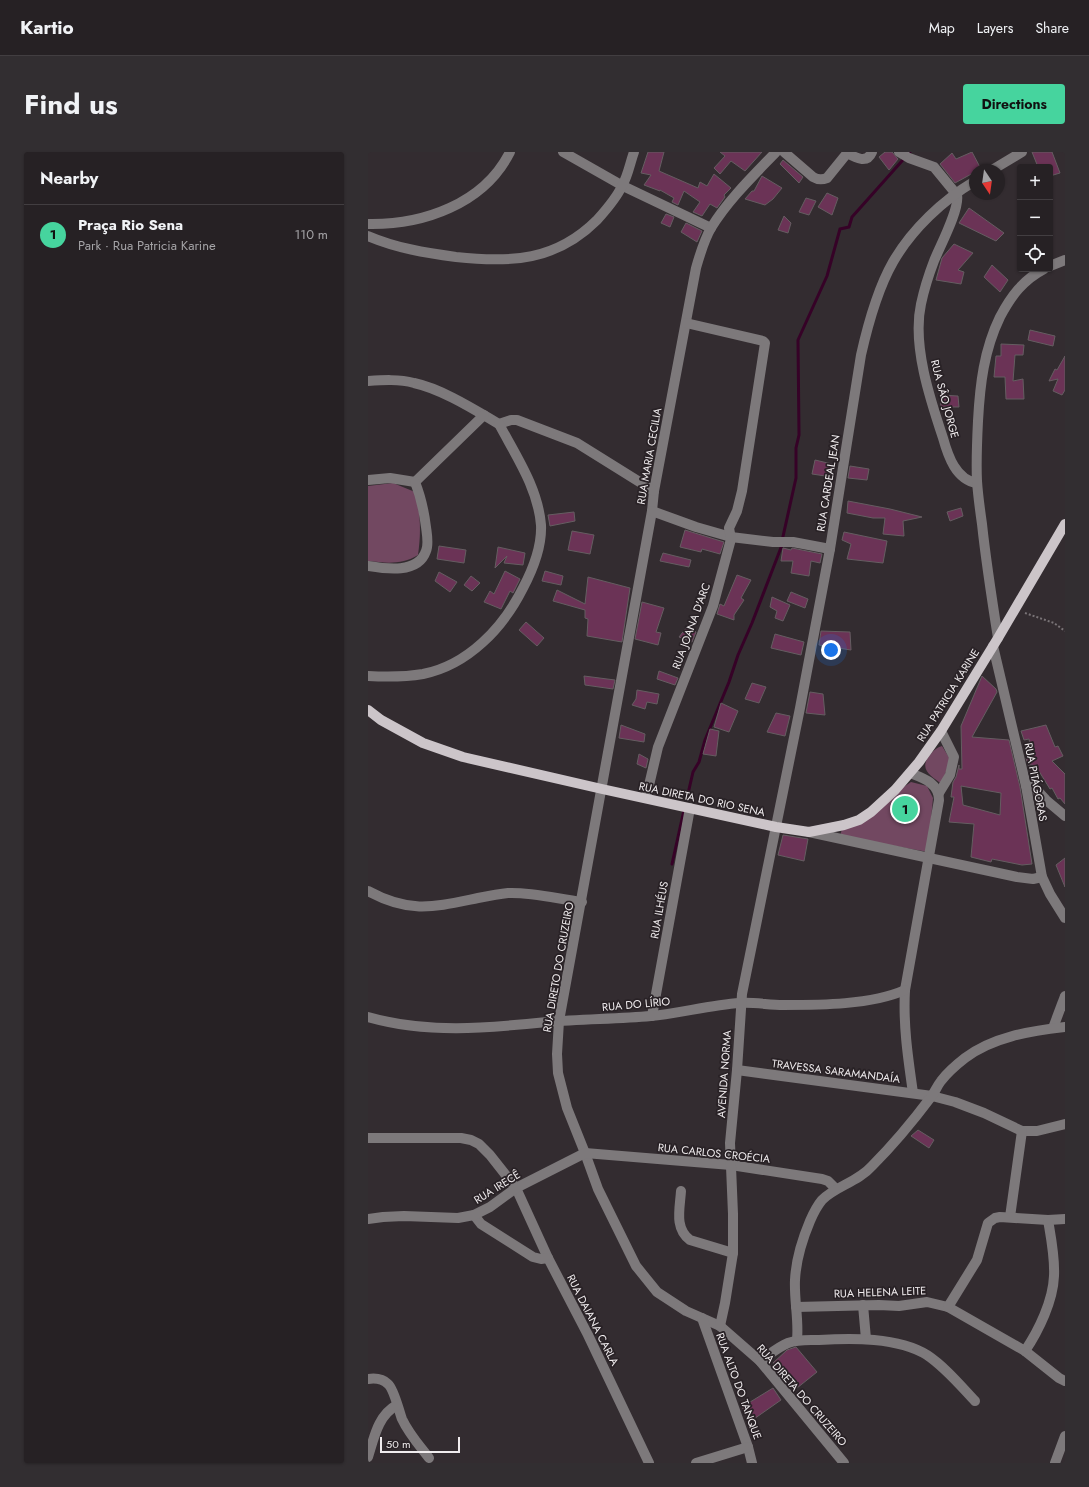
<!DOCTYPE html>
<html lang="en">
<head>
<meta charset="utf-8">
<style>
  :root { --surface:#262124; --page:#322e31; --text:#f1f3f6; --muted:#a4a3a6; --line:#423e41; --accent:#46d49e }
  body { margin:0; font-family:Jost,sans-serif; background:var(--page); color:var(--text) }
  .controls { position:absolute; right:12px; top:12px; display:grid; overflow:hidden; border-radius:4px; box-shadow:0 1px 3px #0004 }
  .controls button { width:36px; height:36px; display:grid; place-items:center; padding:0; border:0; border-bottom:1px solid var(--line); background:var(--surface); color:var(--text); font:20px sans-serif }
  .compass { position:absolute; left:601px; top:12px; width:36px; height:36px; border-radius:50%; background:var(--surface); box-shadow:0 1px 3px #0004; rotate:167deg }
  .scale { position:absolute; left:12px; bottom:10px; width:80px; box-sizing:border-box; padding-left:4px; border:2px solid #f0ecee; border-top:0; font-size:11px; line-height:14px; white-space:nowrap; color:#f0ecee; -webkit-text-stroke:3px #292226; paint-order:stroke }
  .you { position:absolute; left:463px; top:498px; width:14px; height:14px; margin:-10px; border:3px solid #fff; border-radius:50%; background:#1a73e8; box-shadow:0 0 0 6px #1a73e833 }
  .badge { display:grid; place-items:center; width:26px; height:26px; border-radius:50%; background:var(--accent); color:#111; font-size:13px; font-weight:700 }
  .pin { position:absolute; translate:-50% -50%; border:2px solid #fff; box-shadow:0 1px 4px #0006 }
  .list { margin:0; padding:0; list-style:none }
  h2 { display:flex; justify-content:space-between; align-items:center; height:52px; margin:0; padding:0 16px; font-size:17px }
  h2 small { font-size:13px; font-weight:400; color:var(--muted) }
  .list li { display:grid; grid-template-columns:26px 1fr auto; gap:12px; align-items:center; box-sizing:border-box; height:60px; padding:0 16px; border-top:1px solid var(--line) }
  .list b { display:block; font-size:15px; white-space:nowrap }
  .list p { margin:0; font-size:13px; white-space:nowrap; color:var(--muted) }
  .list em { font-size:13px; font-style:normal; color:var(--muted) }
  .icon { flex:none; width:22px; height:22px; fill:none; stroke:currentColor; stroke-width:2; stroke-linecap:round; stroke-linejoin:round }
  .map { position:relative; flex:none; width:697px; height:1311px; overflow:hidden; border-radius:4px }
  header { display:flex; align-items:center; gap:24px; box-sizing:border-box; height:56px; padding:0 20px; background:var(--surface); border-bottom:1px solid var(--line) }
  header strong { font-size:19px }
  nav { display:flex; gap:22px; margin-inline-start:auto; font-size:14px }
  .intro { display:flex; align-items:center; justify-content:space-between; box-sizing:border-box; height:96px; padding:0 24px }
  h1 { margin:0; font-size:28px }
  .button { padding:10px 18px; border-radius:4px; background:var(--accent); color:#111; font-size:14px; font-weight:700 }
  main { display:flex; gap:24px; padding:0 24px }
  aside { flex:1; background:var(--surface); border-radius:4px; box-shadow:0 1px 3px #0004 }
  .map>svg:first-child { display:block }
</style>
</head>
<body>
<header>
<strong>Kartio</strong>
<nav><a>Map</a><a>Layers</a><a>Share</a></nav>
</header>
<div class="intro"><h1>Find us</h1><a class="button">Directions</a></div>
<main>
<aside>
<h2>Nearby<small></small></h2>
<ul class="list">
<li><span class="badge">1</span><div><b>Praça Rio Sena</b><p>Park · Rua Patricia Karine</p></div><em>110 m</em></li>
</ul>
</aside>
<div class="map">
<svg width="697" height="1311" viewBox="0 0 697 1311">
  <rect width="100%" height="100%" fill="#332c30"/>
  <g fill="#724861">
    <path d="M25 331 47 340C53 362 53 382 50 403 34 413 18 411 0 409V334Z"/>
    <path d="M574 594 582 607 574 632C563 624 550 617 562 603 566 598 568 596 574 594Z"/>
    <polygon points="543,630 559,634 565,646 560,700 472,684 474,677"/>
  </g>
  <g fill="none" stroke-linecap="round" stroke-linejoin="round">
    <g stroke="#360227" stroke-width="3">
      <polyline points="414,389 428,326 428,296 431,283 430,188 459,124 472,77 481,75 484,65 542,0"/>
      <polyline points="319,646 325,620 331,610 337,588 361,530 370,503 384,471 414,393"/>
      <polyline points="304,712 316,658"/>
    </g>
  </g>
  <g fill="#6b3356" stroke="#655d61" fill-rule="evenodd">
    <polygon points="280,0 296,0 291,19 330,36 332,30 339,34 346,22 363,36 356,43 357,45 349,56 342,52 334,64 325,60 332,50 316,39 310,53 304,50 306,46 292,38 292,39 276,33 283,23 273,21"/>
    <polygon points="352,0 394,0 377,19 363,9 352,22 346,16 357,4"/>
    <polygon points="517,0 524,0 530,7 521,18 511,5"/>
    <polygon points="604,0 613,17 607,18 607,20 587,31 572,12 584,1 588,7"/>
    <polygon points="664,0 684,0 692,21 682,24 682,15 670,15"/>
    <polygon points="415,8 435,25 431,31 412,12"/>
    <polygon points="394,24 414,36 405,47 397,53 377,47 384,39 386,39"/>
    <polygon points="459,41 470,46 464,63 450,55"/>
    <polygon points="438,46 448,49 441,63 431,60"/>
    <polygon points="601,56 636,81 628,89 591,71"/>
    <polygon points="298,62 306,65 302,75 293,71"/>
    <polygon points="416,64 423,71 420,81 410,78"/>
    <polygon points="318,71 334,79 329,90 313,80"/>
    <polygon points="586,92 605,101 590,118 596,120 593,132 568,128 574,106"/>
    <polygon points="624,113 640,128 632,140 616,125"/>
    <polygon points="662,178 687,184 685,194 660,188"/>
    <polygon points="633,192 656,193 655,203 647,203 645,229 655,227 656,247 638,247 637,225 626,225 628,204 633,204"/>
    <polygon points="697,204 697,238 694,243 685,239 690,227 681,229 687,217 689,218"/>
    <polygon points="572,243 590,244 591,255 573,255"/>
    <polygon points="447,308 464,312 464,325 444,322"/>
    <polygon points="482,314 501,317 499,328 480,326"/>
    <polygon points="480,349 522,357 554,365 535,369 536,384 515,382 517,366 505,366 479,361"/>
    <polygon points="593,356 595,364 582,369 579,360"/>
    <polygon points="206,360 207,369 182,374 180,363"/>
    <polygon points="317,378 356,390 352,402 334,397 333,400 312,395"/>
    <polygon points="204,379 226,383 222,402 200,398"/>
    <polygon points="476,380 519,389 515,411 479,407 483,392 474,388"/>
    <polygon points="71,394 98,398 96,411 69,407"/>
    <polygon points="130,395 157,401 155,413 136,411 139,404 127,416"/>
    <polygon points="415,396 423,398 424,396 454,402 452,411 443,409 441,424 423,421 425,409 413,409"/>
    <polygon points="295,401 323,408 321,415 292,409"/>
    <polygon points="137,419 152,427 145,441 142,439 133,457 116,450 122,439 126,442"/>
    <polygon points="177,419 195,424 193,433 174,429"/>
    <polygon points="71,420 89,430 82,440 67,429"/>
    <polygon points="369,423 383,428 373,446 376,448 366,463 366,468 349,462 352,452 356,454"/>
    <polygon points="103,424 112,431 104,439 96,433"/>
    <polygon points="220,425 262,436 254,490 219,484 220,467 217,466 217,458 185,449 189,438 217,452"/>
    <polygon points="423,440 440,447 437,456 419,449"/>
    <polygon points="404,445 422,453 415,469 407,466 409,459 402,455"/>
    <polygon points="274,450 296,456 288,480 293,481 290,493 267,487"/>
    <polygon points="158,470 176,486 169,494 151,478"/>
    <polygon points="319,475 328,480 324,490 311,485"/>
    <polygon points="453,479 482,480 483,498 451,493"/>
    <polygon points="407,482 436,490 433,503 403,496"/>
    <polygon points="291,519 310,526 307,533 289,527"/>
    <polygon points="216,524 247,528 245,537 217,533"/>
    <path d="M614 524 628 537 629 540 604 585 641 588 652 635 664 712 654 713 624 707 623 710 603 705 606 672 581 670 586 645H583L585 630 588 625 591 613V617H594L593 574ZM593 634 633 641 632 663 595 653Z"/>
    <polygon points="384,531 398,535 391,551 377,547"/>
    <polygon points="269,538 291,542 289,552 279,550 277,557 264,553 268,547"/>
    <polygon points="442,540 455,542 457,563 438,561"/>
    <polygon points="353,551 370,559 361,580 346,575"/>
    <polygon points="408,561 422,564 417,584 399,580"/>
    <polygon points="253,573 277,582 276,590 251,586"/>
    <polygon points="678,573 687,595 690,594 695,604 684,609 697,622 697,652 692,646 690,647 684,636 682,637 669,616 667,617 665,613 660,613 658,606 664,604 661,587 656,588 653,579"/>
    <polygon points="342,577 351,579 348,604 335,602"/>
    <polygon points="271,602 280,607 278,616 269,612"/>
    <polygon points="415,683 440,687 436,709 410,703"/>
    <polygon points="697,706 697,735 688,713"/>
    <polygon points="550,978 566,988 561,996 543,984"/>
    <polygon points="428,1195 449,1220 429,1236 405,1211 419,1198"/>
    <polygon points="405,1236 413,1248 383,1269 374,1255"/>
  </g>
  <g fill="none" stroke-linecap="round" stroke-linejoin="round">
    <polyline stroke="#7a7477" stroke-width="2" stroke-dasharray="2 2" stroke-linecap="butt" points="657,461 686,471 697,479"/>
    <g stroke="#7d797b" stroke-width="10">
      <polyline points="195,0 255,34 343,76"/>
      <path d="M408 0C386 23 360 48 343 76 336 88 332 102 328 116L286 339 284 359 191 869 189 902 190 921 199 956 217 1001 230 1037 268 1114 289 1140 318 1159 352 1174 392 1209 476 1311"/>
      <path d="M416 0 445 25C450 28 454 28 459 26L480 0"/>
      <path d="M531 0 541 6 566 15 589 43C592 57 572 94 566 109 561 122 556 138 553 152 544 193 562 247 575 286 580 304 588 328 609 331"/>
      <path d="M479 1C488 6 499 12 504 0"/>
      <polyline points="624,18 654,0"/>
      <path d="M0 72C55 73 116 52 142 0"/>
      <path d="M0 84C28 96 58 101 88 105 143 111 188 109 229 68 238 58 248 47 254 34 260 24 262 11 266 0"/>
      <polyline points="682,114 697,108"/>
      <path d="M0 229C15 228 31 227 46 231 74 237 107 258 131 272L143 268H149L209 291 286 339"/>
      <polyline points="0,328 22,326 47,330"/>
      <polyline points="47,330 116,263"/>
      <polyline points="284,359 328,375 363,385 405,390 425,390 462,397"/>
      <path d="M0 414C18 417 50 422 58 399 61 392 59 383 58 375 56 359 53 345 47 330"/>
      <path d="M630 486C624 448 618 410 614 372 612 358 610 344 609 329 608 309 609 289 610 269 612 232 616 198 632 165 643 144 655 128 676 117"/>
      <polyline points="625,494 658,634 674,725 682,742 697,766"/>
      <path d="M0 524C18 525 37 525 55 522 100 513 135 476 155 436 165 417 174 395 173 373 170 336 148 304 131 272"/>
      <path d="M542 621C555 626 571 631 571 648L537 838C535 873 540 906 545 941"/>
      <polyline points="658,634 666,635 678,648 697,664"/>
      <polyline points="571,641 582,623 586,605 573,579"/>
      <polyline points="278,646 290,595 345,454 363,387 361,376 369,359 374,339 397,191 395,189 318,171"/>
      <polyline points="441,680 649,725 665,727 674,725"/>
      <path d="M0 739C42 762 66 755 110 746 120 744 130 742 140 741 164 740 190 747 214 750"/>
      <polyline points="284,864 322,656"/>
      <path d="M0 865C59 882 119 876 180 870 214 867 249 867 283 864 313 861 342 853 372 851 386 850 401 853 415 853 452 853 503 853 537 838"/>
      <polyline points="685,876 697,844"/>
      <polyline points="369,918 564,944 587,950 616,961 654,979 669,979 697,972"/>
      <polyline points="0,986 93,986 103,988 111,992 122,1003 148,1036 180,1106 220,1183 281,1311"/>
      <path d="M313 1039C312 1056 306 1076 322 1088L365 1101"/>
      <polyline points="106,1063 113,1072 165,1105 173,1107 180,1106"/>
      <polyline points="642,1065 654,979"/>
      <polyline points="0,1067 15,1065 36,1064 90,1066 106,1063 122,1055 148,1036 217,1001 363,1013 454,1027 460,1029 468,1037"/>
      <polyline points="495,1153 498,1187"/>
      <polyline points="428,1155 511,1153 531,1154 559,1150 580,1155 657,1199 691,1226 697,1229"/>
      <polyline points="580,1155 609,1108 620,1071 627,1066 632,1065 680,1068 697,1067"/>
      <polyline points="334,1166 380,1295 384,1311"/>
      <path d="M352 1174 357 1151 365 1101V1062L362 991 369 918 374 842 432 556 462 397 493 203C500 172 509 138 525 110 544 77 575 48 607 29"/>
      <path d="M429 1188C431 1168 426 1148 427 1128 428 1108 434 1088 442 1069 445 1062 449 1054 454 1048 468 1034 490 1030 504 1014 525 993 545 969 563 945 567 940 569 934 573 929 579 921 588 913 597 906 625 885 662 879 697 875"/>
      <path d="M657 1199C671 1178 685 1149 686 1124 687 1105 683 1086 680 1068"/>
      <path d="M392 1209C401 1203 410 1195 420 1191 430 1187 441 1188 451 1188 483 1186 530 1185 559 1203 577 1215 592 1233 607 1249"/>
      <path d="M0 1227C7 1226 15 1227 20 1232 26 1237 31 1259 34 1267 41 1282 51 1293 61 1306"/>
      <path d="M0 1305C6 1286 10 1263 29 1253"/>
      <polyline points="328,1311 380,1295"/>
      <polyline points="687,1311 697,1284"/>
    </g>
    <polyline stroke="#ccc5c9" stroke-width="10" points="0,558 13,568 55,591 95,605 234,637 408,675 441,680 476,673 491,668 503,660 527,638 551,610 573,579 630,486 697,372"/>
  </g>
  <g text-anchor="middle" dominant-baseline="central" stroke-width="3.5" stroke-linejoin="round" paint-order="stroke">
    <g font-size="11" fill="#f0ecee" stroke="#292226">
      <text transform="translate(577 247) rotate(75)">RUA SÂO JORGE</text>
      <text transform="translate(281 304) rotate(-80)">RUA MARIA CECILIA</text>
      <text transform="translate(460 331) rotate(-81)">RUA CARDEAL JEAN</text>
      <text transform="translate(323 474) rotate(-70)">RUA JOANA D'ARC</text>
      <text transform="translate(580 543) rotate(-58)">RUA PATRICIA KARINE</text>
      <text transform="translate(668 630) rotate(79)">RUA PITÁGORAS</text>
      <text transform="translate(334 647) rotate(12)">RUA DIRETA DO RIO SENA</text>
      <text transform="translate(291 758) rotate(-80)">RUA ILHÉUS</text>
      <text transform="translate(190 815) rotate(-80)">RUA DIRETO DO CRUZEIRO</text>
      <text transform="translate(268 852) rotate(-5)">RUA DO LÍRIO</text>
      <text transform="translate(468 919) rotate(7)">TRAVESSA SARAMANDAÍA</text>
      <text transform="translate(356 922) rotate(-86)">AVENIDA NORMA</text>
      <text transform="translate(346 1001) rotate(6)">RUA CARLOS CROÉCIA</text>
      <text transform="translate(129 1035) rotate(-32)">RUA IRECÊ</text>
      <text transform="translate(512 1140) rotate(-2)">RUA HELENA LEITE</text>
      <text transform="translate(225 1168) rotate(63)">RUA DAIANA CARLA</text>
      <text transform="translate(371 1234) rotate(70)">RUA ALTO DO TANQUE</text>
      <text transform="translate(434 1243) rotate(49)">RUA DIRETA DO CRUZEIRO</text>
    </g>
  </g>
</svg>
<div class="controls">
<button>+</button>
<button>−</button>
<button><svg class="icon" aria-label="locate" viewBox="0 0 24 24"><circle cx="12" cy="12" r="6"/><path d="M12 2v4M12 18v4M2 12h4M18 12h4"/></svg></button>
</div>
<svg class="compass" viewBox="-18 -18 36 36"><path d="M0-13l5 13h-10z" fill="#e53935"/><path d="M0 13l5-13h-10z" fill="#a4a3a6"/></svg>
<div class="scale">50 m</div>
<div class="you"></div>
<div class="pin badge" style="left:537px;top:657px">1</div>
</div>
</main>
</body>
</html>
